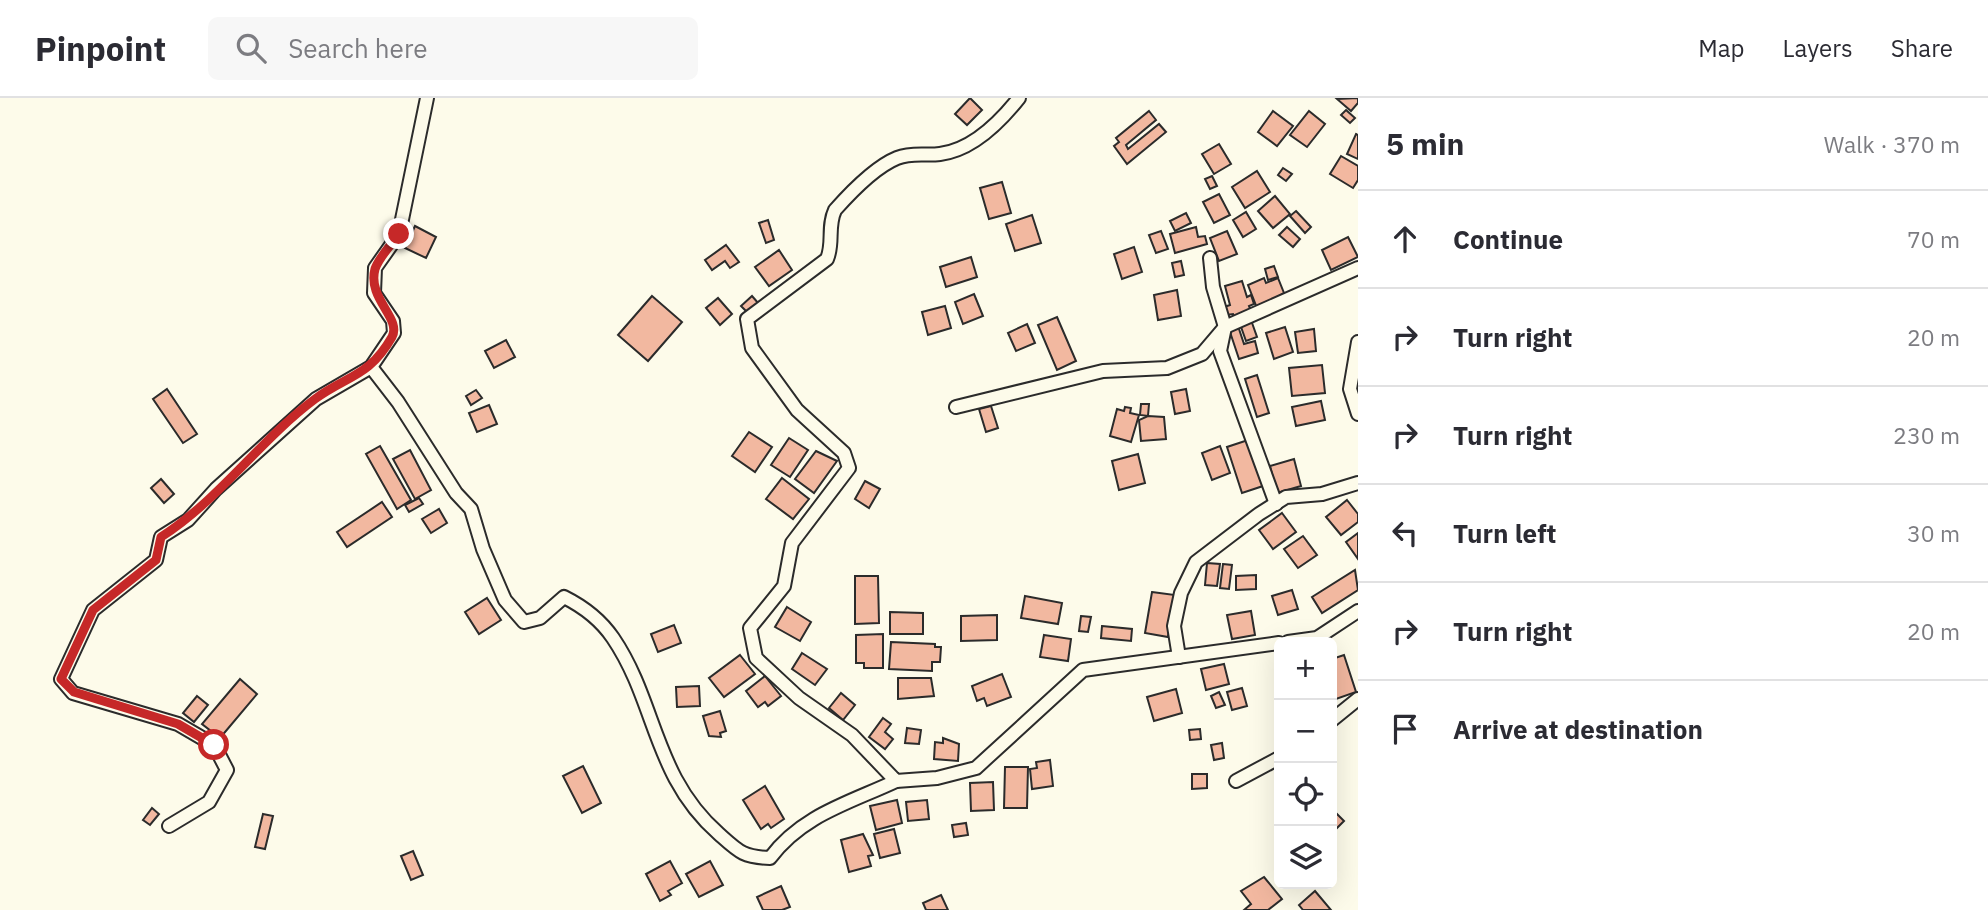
<!DOCTYPE html>
<html lang="en">
<head>
<meta charset="utf-8">
<style>
  :root { --surface:#fff; --page:#f7f7f7; --text:#2b2b33; --muted:#7c7c81; --line:#e1e1e2 }
  body { margin:0; font-family:"IBM Plex Sans",sans-serif; background:var(--page); color:var(--text) }
  .controls { position:absolute; right:21px; bottom:21px; display:grid; overflow:hidden; border-radius:10px; box-shadow:0 7px 28px #0002 }
  .controls button { width:63px; height:63px; display:grid; place-items:center; padding:0; border:0; border-bottom:2px solid var(--line); background:var(--surface); color:var(--text); font:35px sans-serif }
  .stop { position:absolute; width:21px; height:21px; margin:-16px; border:5px solid #c62828; border-radius:50%; background:#fff }
  .stop.end { background:#c62828; border-color:#fff; box-shadow:0 2px 7px #0008 }
  .list { margin:0; padding:0; list-style:none }
  h2 { display:flex; justify-content:space-between; align-items:center; height:91px; margin:0; padding:0 28px; font-size:30px }
  h2 small { font-size:23px; font-weight:400; color:var(--muted) }
  .list li { display:grid; grid-template-columns:46px 1fr auto; gap:21px; align-items:center; box-sizing:border-box; height:98px; padding:0 28px; border-top:2px solid var(--line) }
  .list b { display:block; font-size:26px; white-space:nowrap }
  .list em { font-size:23px; font-style:normal; color:var(--muted) }
  .icon { flex:none; width:38px; height:38px; fill:none; stroke:currentColor; stroke-width:2; stroke-linecap:round; stroke-linejoin:round }
  .map { position:relative; flex:none; width:1358px; height:812px; overflow:hidden }
  header { display:flex; align-items:center; gap:42px; box-sizing:border-box; height:98px; padding:0 35px; background:var(--surface); border-bottom:2px solid var(--line) }
  header strong { font-size:33px }
  nav { display:flex; gap:38px; margin-inline-start:auto; font-size:24px }
  .search { width:490px; height:63px; background:var(--page); display:flex; align-items:center; gap:18px; box-sizing:border-box; padding:0 24px; border-radius:10px; color:var(--muted); font-size:26px }
  main { display:flex }
  aside { flex:1; background:var(--surface) }
  .map>svg:first-child { display:block }
</style>
</head>
<body>
<header>
<strong>Pinpoint</strong>
<div class="search"><svg class="icon" aria-label="search" viewBox="0 0 24 24"><circle cx="10" cy="10" r="6"/><path d="M15 15l6 6"/></svg>Search here</div>
<nav><a>Map</a><a>Layers</a><a>Share</a></nav>
</header>
<main>
<div class="map">
<svg width="1358" height="812" viewBox="0 0 1358 812">
  <rect width="100%" height="100%" fill="#fdfbea"/>
  <g fill="#f2b8a0" stroke="#2b2b2b" stroke-width="2">
    <polygon points="970,0 982,12 967,27 955,16"/>
    <polygon points="1358,0 1358,5 1351,13 1337,1"/>
    <polygon points="1346,12 1355,20 1350,25 1341,17"/>
    <polygon points="1149,13 1156,22 1126,47 1128,51 1159,26 1166,34 1127,66 1114,48 1119,44 1116,40"/>
    <polygon points="1273,13 1293,28 1277,48 1258,34"/>
    <polygon points="1309,13 1325,26 1307,49 1290,37"/>
    <polygon points="1356,36 1358,37 1358,61 1347,56"/>
    <polygon points="1219,46 1231,66 1214,76 1202,56"/>
    <polygon points="1341,58 1358,68 1358,82 1353,90 1330,76"/>
    <polygon points="1283,70 1292,76 1286,83 1278,77"/>
    <polygon points="1257,73 1270,94 1245,110 1232,89"/>
    <polygon points="1212,78 1217,88 1210,91 1205,81"/>
    <polygon points="1002,84 1011,115 989,121 980,90"/>
    <polygon points="1219,96 1230,117 1214,125 1203,104"/>
    <polygon points="1275,98 1290,116 1273,130 1258,113"/>
    <polygon points="1296,113 1311,129 1305,135 1290,118"/>
    <polygon points="1246,114 1256,131 1243,139 1233,122"/>
    <polygon points="1186,115 1191,125 1175,133 1170,123"/>
    <polygon points="1032,117 1041,145 1015,153 1006,126"/>
    <polygon points="768,122 774,142 766,145 759,125"/>
    <polygon points="415,128 436,139 426,160 405,150"/>
    <polygon points="1196,129 1198,139 1205,138 1207,146 1175,155 1170,136"/>
    <polygon points="1287,129 1300,141 1293,149 1279,137"/>
    <polygon points="1161,133 1168,151 1156,155 1149,137"/>
    <polygon points="1227,133 1237,156 1219,163 1210,140"/>
    <polygon points="1348,139 1358,159 1331,172 1322,152"/>
    <polygon points="726,147 739,164 730,170 725,163 712,172 705,162"/>
    <polygon points="1134,149 1142,174 1122,181 1114,156"/>
    <polygon points="779,152 792,172 769,188 755,169"/>
    <polygon points="971,159 977,179 946,189 940,169"/>
    <polygon points="1181,163 1184,177 1175,179 1172,165"/>
    <polygon points="1274,168 1278,179 1268,182 1265,171"/>
    <polygon points="1264,180 1266,185 1278,180 1284,195 1257,210 1248,187"/>
    <polygon points="1242,183 1247,199 1251,197 1254,206 1249,208 1252,215 1234,220 1233,216 1226,217 1224,209 1230,207 1225,188"/>
    <polygon points="1177,192 1181,218 1158,222 1154,197"/>
    <polygon points="974,196 983,218 963,226 955,204"/>
    <polygon points="652,198 682,224 648,263 618,237"/>
    <polygon points="752,198 759,206 749,216 741,208"/>
    <polygon points="718,200 732,216 720,227 706,210"/>
    <polygon points="945,208 951,230 928,237 922,214"/>
    <polygon points="1057,219 1076,263 1057,272 1038,227"/>
    <polygon points="1251,222 1257,239 1246,243 1240,226"/>
    <polygon points="1027,226 1035,245 1016,253 1008,235"/>
    <polygon points="1238,228 1244,246 1255,243 1258,255 1239,261 1229,231"/>
    <polygon points="1285,229 1293,254 1274,261 1266,235"/>
    <polygon points="1314,231 1316,253 1298,255 1295,234"/>
    <polygon points="506,242 515,259 494,270 485,253"/>
    <polygon points="1322,267 1325,295 1292,298 1289,270"/>
    <polygon points="1257,277 1269,315 1257,319 1245,281"/>
    <polygon points="167,291 197,336 183,345 153,301"/>
    <polygon points="1186,291 1190,313 1175,316 1171,294"/>
    <polygon points="476,292 482,300 471,307 466,298"/>
    <polygon points="1321,303 1325,322 1296,328 1292,309"/>
    <polygon points="1141,306 1149,306 1148,318 1140,317"/>
    <polygon points="489,307 497,326 477,334 469,315"/>
    <polygon points="991,308 998,330 986,334 979,311"/>
    <polygon points="1125,309 1131,310 1130,315 1139,317 1131,344 1110,338 1117,311 1124,313"/>
    <polygon points="1148,318 1164,319 1166,341 1141,343 1139,322"/>
    <polygon points="749,334 772,349 755,374 732,358"/>
    <polygon points="789,340 808,352 790,379 771,367"/>
    <polygon points="1248,342 1263,388 1242,395 1227,349"/>
    <polygon points="380,348 411,402 397,411 366,356"/>
    <polygon points="1220,348 1230,375 1212,382 1202,355"/>
    <polygon points="410,352 431,392 415,401 393,361"/>
    <polygon points="816,353 837,363 814,395 795,381"/>
    <polygon points="1138,356 1145,385 1119,392 1112,363"/>
    <polygon points="1294,361 1301,388 1277,395 1270,368"/>
    <polygon points="782,380 809,401 793,421 766,401"/>
    <polygon points="161,381 174,396 164,405 151,390"/>
    <polygon points="865,383 880,391 869,410 855,401"/>
    <polygon points="419,400 423,406 409,414 405,407"/>
    <polygon points="1347,402 1358,416 1358,424 1341,437 1326,419"/>
    <polygon points="382,404 392,419 347,449 337,434"/>
    <polygon points="439,411 447,425 431,435 422,421"/>
    <polygon points="1282,415 1296,434 1273,451 1259,432"/>
    <polygon points="1358,435 1358,461 1346,444"/>
    <polygon points="1303,438 1317,457 1298,470 1284,451"/>
    <polygon points="1207,465 1220,466 1217,488 1205,487"/>
    <polygon points="1223,466 1232,467 1229,491 1220,490"/>
    <polygon points="1355,472 1358,492 1322,515 1312,499"/>
    <polygon points="1256,477 1256,491 1236,492 1236,478"/>
    <polygon points="855,478 878,478 879,525 855,526"/>
    <polygon points="1292,492 1298,511 1278,517 1272,498"/>
    <polygon points="1152,494 1175,497 1168,539 1145,535"/>
    <polygon points="1025,498 1062,505 1058,526 1021,520"/>
    <polygon points="487,500 501,522 479,536 465,514"/>
    <polygon points="787,509 811,524 800,543 775,529"/>
    <polygon points="1251,513 1255,537 1232,541 1227,517"/>
    <polygon points="890,514 923,515 923,536 890,536"/>
    <polygon points="997,517 997,542 961,543 961,518"/>
    <polygon points="1081,518 1091,519 1088,534 1079,533"/>
    <polygon points="674,527 681,545 658,554 651,536"/>
    <polygon points="1102,528 1132,531 1131,543 1101,540"/>
    <polygon points="883,536 883,570 864,570 864,565 856,565 856,537"/>
    <polygon points="1044,537 1071,541 1068,563 1040,559"/>
    <polygon points="891,544 935,546 935,549 941,549 940,564 932,564 932,573 889,571"/>
    <polygon points="802,555 827,571 815,587 792,571"/>
    <polygon points="740,557 755,576 724,599 709,580"/>
    <polygon points="1344,557 1356,594 1336,601 1332,589 1332,561"/>
    <polygon points="1224,566 1229,586 1206,592 1201,571"/>
    <polygon points="1002,576 1011,599 987,608 984,600 977,603 972,588"/>
    <polygon points="765,578 781,598 768,608 765,604 758,609 746,593"/>
    <polygon points="898,580 931,580 934,598 898,601"/>
    <polygon points="240,581 257,596 220,640 202,626"/>
    <polygon points="699,588 700,608 677,609 676,589"/>
    <polygon points="1242,590 1247,608 1232,612 1227,594"/>
    <polygon points="1176,591 1182,615 1154,623 1147,599"/>
    <polygon points="1219,594 1225,607 1216,610 1211,598"/>
    <polygon points="841,595 855,607 843,622 829,610"/>
    <polygon points="197,598 208,607 194,624 183,615"/>
    <polygon points="720,613 726,633 720,635 721,639 709,638 703,618"/>
    <polygon points="883,620 891,626 885,634 893,641 885,651 869,639"/>
    <polygon points="907,630 921,632 919,646 905,645"/>
    <polygon points="1200,631 1201,641 1190,642 1189,632"/>
    <polygon points="943,640 959,646 958,663 934,661 935,644 943,645"/>
    <polygon points="1222,645 1224,660 1214,662 1211,647"/>
    <polygon points="1050,662 1053,688 1032,691 1030,671 1037,670 1036,664"/>
    <polygon points="583,668 601,705 582,715 563,678"/>
    <polygon points="1005,669 1028,669 1027,710 1004,710"/>
    <polygon points="1192,676 1207,676 1207,690 1192,691"/>
    <polygon points="993,684 994,712 971,713 970,685"/>
    <polygon points="765,688 784,721 771,730 768,726 761,731 743,702"/>
    <polygon points="897,702 902,725 876,732 870,708"/>
    <polygon points="927,702 929,721 908,723 906,704"/>
    <polygon points="152,710 159,716 150,727 143,722"/>
    <polygon points="1332,711 1344,723 1332,735"/>
    <polygon points="263,716 273,718 265,751 255,749"/>
    <polygon points="966,725 968,737 954,739 952,727"/>
    <polygon points="894,731 900,755 880,760 874,736"/>
    <polygon points="863,736 873,757 868,758 871,768 849,774 841,742"/>
    <polygon points="413,753 423,777 411,782 401,758"/>
    <polygon points="670,763 682,785 668,793 671,797 660,803 646,776"/>
    <polygon points="710,763 723,787 699,799 686,776"/>
    <polygon points="1264,779 1282,801 1268,812 1244,812 1251,806 1241,793"/>
    <polygon points="781,788 790,809 782,812 763,812 757,799"/>
    <polygon points="1315,793 1331,812 1303,812 1299,807"/>
    <polygon points="941,797 948,812 926,812 923,805"/>
  </g>
  <g fill="none" stroke-linecap="round" stroke-linejoin="round">
    <g stroke="#2b2b2b" stroke-width="16">
      <g id="street">
        <path d="M1019 0C1000 24 972 52 940 56 926 58 912 54 897 60 875 69 851 94 835 112 827 129 834 145 827 161L747 221 752 250 797 312 844 355 849 370 792 445 784 488 750 530 756 560 799 600 852 637 896 683 937 680 976 670 1083 572 1279 545"/>
        <polyline points="1210,160 1213,189 1225,229 1220,253 1276,406"/>
        <polyline points="1358,244 1350,291 1358,316"/>
        <path d="M371 269 398 304 456 395 471 411 483 451 505 502 524 524 540 520 564 499C584 509 600 521 613 540 657 605 653 678 719 736 739 754 743 759 770 760 802 717 849 705 896 683"/>
        <polyline points="956,309 1103,273 1167,270 1202,256 1225,229 1358,170"/>
        <polyline points="1288,544 1317,540 1358,513"/>
        <polyline points="1179,559 1174,528 1181,495 1196,464 1259,416 1286,399 1322,396 1358,385"/>
        <polyline points="1332,622 1358,601"/>
        <polyline points="1236,683 1279,660"/>
        <polyline points="169,728 209,704 227,672 214,647 178,626 73,595 61,581 93,512 156,462 161,439 188,422 216,391 316,301 371,269 394,235 393,223 374,195 375,170 399,136 427,0"/>
      </g>
    </g>
    <use href="#street" stroke="#fdfbea" stroke-width="12"/>
  </g>
  <g fill="none" stroke-linecap="round" stroke-linejoin="round">
    <path stroke="#c62828" stroke-width="9" d="M214 647 178 626 74 594 61 581 93 512 156 462 161 439C219 402 260 342 315 301 348 277 369 279 392 239 402 220 367 201 375 171 379 159 392 146 399 136"/>
  </g>
</svg>
<div class="controls">
<button>+</button>
<button>−</button>
<button><svg class="icon" aria-label="locate" viewBox="0 0 24 24"><circle cx="12" cy="12" r="6"/><path d="M12 2v4M12 18v4M2 12h4M18 12h4"/></svg></button>
<button><svg class="icon" aria-label="layers" viewBox="0 0 24 24"><path d="M12 4l9 5-9 5-9-5zM3 14l9 5 9-5"/></svg></button>
</div>
<div class="stop" style="left:214px;top:647px"></div>
<div class="stop end" style="left:399px;top:136px"></div>
</div>
<aside>
<h2>5 min<small>Walk · 370 m</small></h2>
<ul class="list">
<li><svg class="icon" aria-label="ahead" viewBox="0 0 24 24"><path d="M12 20V5M6 11l6-6 6 6"/></svg><div><b>Continue</b></div><em>70 m</em></li>
<li><svg class="icon" aria-label="right" viewBox="0 0 24 24"><path d="M7 20v-9h11M14 6l5 5-5 5"/></svg><div><b>Turn right</b></div><em>20 m</em></li>
<li><svg class="icon" aria-label="right" viewBox="0 0 24 24"><path d="M7 20v-9h11M14 6l5 5-5 5"/></svg><div><b>Turn right</b></div><em>230 m</em></li>
<li><svg class="icon" aria-label="left" viewBox="0 0 24 24"><path d="M17 20v-9H6M10 6l-5 5 5 5"/></svg><div><b>Turn left</b></div><em>30 m</em></li>
<li><svg class="icon" aria-label="right" viewBox="0 0 24 24"><path d="M7 20v-9h11M14 6l5 5-5 5"/></svg><div><b>Turn right</b></div><em>20 m</em></li>
<li><svg class="icon" aria-label="arrive" viewBox="0 0 24 24"><path d="M6 21V4h12l-3 4 3 4H6"/></svg><div><b>Arrive at destination</b></div></li>
</ul>
</aside>
</main>
</body>
</html>
